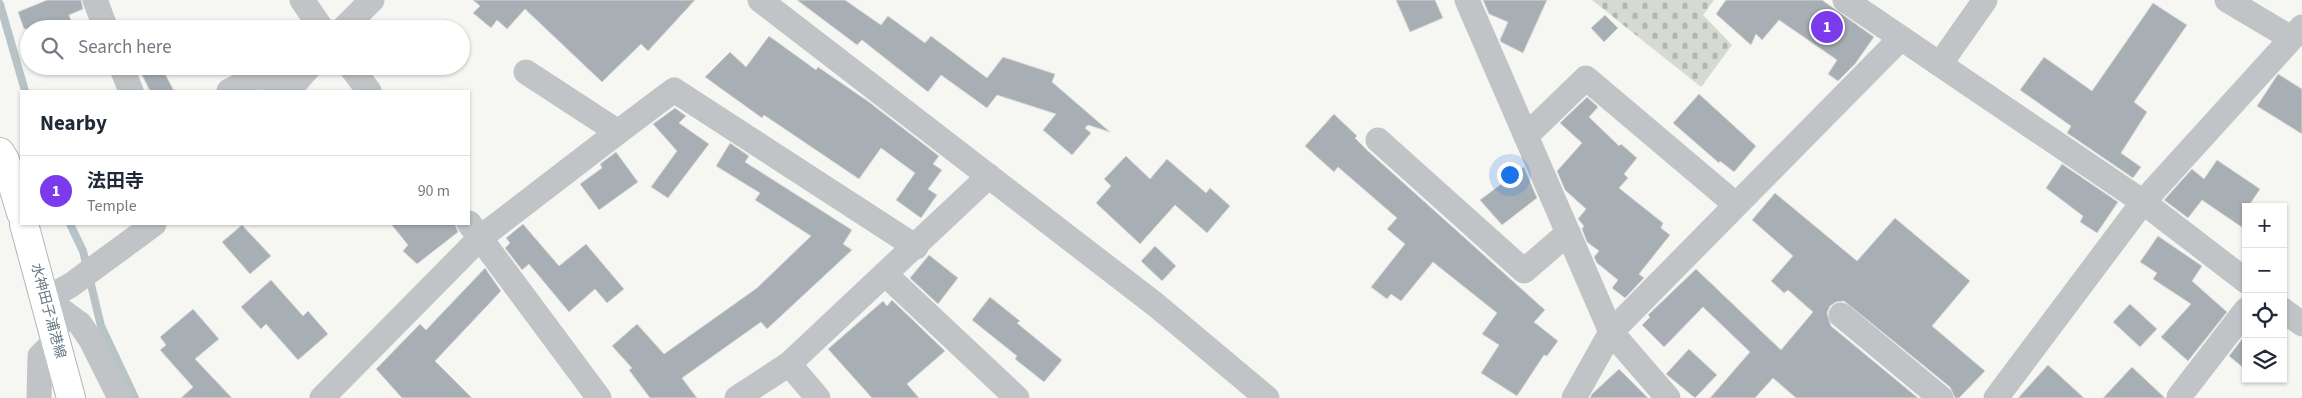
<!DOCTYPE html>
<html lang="en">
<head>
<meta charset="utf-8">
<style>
  :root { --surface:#fff; --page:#f2f2f3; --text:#1f2937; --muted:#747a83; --line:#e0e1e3; --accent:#7c3aed }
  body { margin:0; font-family:"Source Sans 3","Noto Sans JP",sans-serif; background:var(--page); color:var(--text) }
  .controls { position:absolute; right:15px; bottom:15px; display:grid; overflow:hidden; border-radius:0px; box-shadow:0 1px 4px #0004 }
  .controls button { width:45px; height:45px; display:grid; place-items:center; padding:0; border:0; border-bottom:1px solid var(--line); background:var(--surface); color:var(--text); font:25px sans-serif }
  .you { position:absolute; left:1509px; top:174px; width:18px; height:18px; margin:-12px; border:4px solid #fff; border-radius:50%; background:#1a73e8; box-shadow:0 0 0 8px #1a73e833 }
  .badge { display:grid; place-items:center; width:32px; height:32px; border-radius:50%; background:var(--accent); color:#fff; font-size:16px; font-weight:700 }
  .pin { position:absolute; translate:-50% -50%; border:2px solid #fff; box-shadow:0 1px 5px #0006 }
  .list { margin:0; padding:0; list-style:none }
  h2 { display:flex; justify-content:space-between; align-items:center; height:65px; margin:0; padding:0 20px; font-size:21px }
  h2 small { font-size:16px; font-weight:400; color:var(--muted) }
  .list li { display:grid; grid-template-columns:32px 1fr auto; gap:15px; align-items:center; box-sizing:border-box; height:70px; padding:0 20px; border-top:1px solid var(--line) }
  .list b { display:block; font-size:19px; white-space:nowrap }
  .list p { margin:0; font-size:16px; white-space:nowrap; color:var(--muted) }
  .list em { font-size:16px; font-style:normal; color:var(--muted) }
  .icon { flex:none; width:28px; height:28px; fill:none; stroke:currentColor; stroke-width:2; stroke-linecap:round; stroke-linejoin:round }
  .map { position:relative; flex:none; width:2302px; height:398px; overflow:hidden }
  .search { position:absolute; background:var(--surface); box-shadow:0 1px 4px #0004; left:20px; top:20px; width:450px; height:55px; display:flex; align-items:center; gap:12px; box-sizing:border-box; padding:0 18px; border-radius:28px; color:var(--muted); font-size:19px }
  .panel { position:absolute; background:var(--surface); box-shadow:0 1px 4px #0004; left:20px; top:90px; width:450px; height:135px; border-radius:0px }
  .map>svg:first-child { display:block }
</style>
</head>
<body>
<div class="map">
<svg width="2302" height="398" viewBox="0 0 2302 398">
  <defs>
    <pattern id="cemetery-stones" width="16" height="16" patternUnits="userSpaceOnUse" patternTransform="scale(1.25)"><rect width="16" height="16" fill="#d6dbd2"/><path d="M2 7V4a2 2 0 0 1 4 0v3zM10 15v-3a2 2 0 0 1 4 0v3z" fill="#b1b6b0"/></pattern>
  </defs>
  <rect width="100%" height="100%" fill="#f6f6f3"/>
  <polygon fill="url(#cemetery-stones)" points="1592,0 1714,0 1703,15 1732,45 1701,87"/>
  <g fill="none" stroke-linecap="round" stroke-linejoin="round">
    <g stroke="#b7c3c7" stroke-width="8">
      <polyline points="0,4 25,91"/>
      <polyline points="70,224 83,251 101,326 135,398"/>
    </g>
  </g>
  <g fill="#a7afb4" stroke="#d8d8d6">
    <polygon points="47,0 81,0 83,9 69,15 74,29 24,29 18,12"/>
    <polygon points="473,0 695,0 648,51 641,44 602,82 525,9 507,29 497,20 491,28 473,13 480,6"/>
    <polygon points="797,0 845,0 881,25 888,16 925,43 931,36 987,78 1003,57 1055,74 1052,82 1110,132 1088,125 1085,128 1091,133 1072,155 1043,130 1056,114 997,95 987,108 941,75 928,92 862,40 857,45"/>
    <polygon points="1396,0 1435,0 1443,18 1410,32"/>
    <polygon points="1483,0 1547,0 1523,53 1501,42 1500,40 1508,22 1489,14"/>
    <polygon points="1726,0 1822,0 1874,37 1855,64 1838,81 1828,74 1837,60 1779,20 1762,40 1756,34 1751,45 1716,14"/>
    <polygon points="2153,3 2187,25 2134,102 2147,112 2121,153 2141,167 2133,178 2067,133 2071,126 2020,90 2044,57 2092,91"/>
    <polygon points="1605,15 1618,28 1604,42 1591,28"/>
    <polygon points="769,36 816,70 818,67 869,102 939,156 933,164 942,170 928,189 937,195 921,218 896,200 915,173 881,148 859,179 764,115 762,118 705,77 730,52 746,67"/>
    <polygon points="161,66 174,91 150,91 142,75"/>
    <polygon points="2278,74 2302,89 2302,134 2257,106"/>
    <polygon points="1699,94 1756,146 1734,172 1720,161 1719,163 1673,123"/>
    <polygon points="1587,97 1598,107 1589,117 1619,146 1621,144 1637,158 1624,174 1628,178 1619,188 1663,223 1661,228 1670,235 1639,274 1644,278 1625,298 1612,288 1618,280 1597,263 1594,257 1599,251 1587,242 1582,229 1584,226 1578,219 1586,209 1565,190 1557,171 1582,143 1560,123"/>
    <polygon points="675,108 686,116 679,123 709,144 668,198 651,187 677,151 653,124"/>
    <polygon points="1334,114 1357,136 1355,138 1368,151 1545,310 1534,322 1558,341 1547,356 1544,355 1517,396 1481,373 1499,345 1482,334 1497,313 1433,262 1401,301 1391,294 1387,299 1371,287 1405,244 1387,229 1397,218 1338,167 1334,172 1305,146"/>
    <polygon points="730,143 749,156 745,162 852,230 843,244 852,250 767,329 761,322 682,378 697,398 650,398 629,370 632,368 612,346 637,324 664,354 757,288 811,236 755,200 760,193 716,166"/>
    <polygon points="616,152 638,182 599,210 580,184 602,168 600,164"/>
    <polygon points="1126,156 1150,179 1167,159 1206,193 1210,188 1230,206 1207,233 1175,205 1140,244 1096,203 1111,186 1104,179"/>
    <polygon points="2217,160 2260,189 2248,207 2246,207 2246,230 2202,200 2188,218 2164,200 2192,169 2204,179"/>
    <polygon points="2062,164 2118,202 2097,233 2080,222 2083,216 2046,188"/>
    <polygon points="1524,167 1537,198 1502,225 1480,200"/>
    <polygon points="1775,193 1857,261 1895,218 1970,281 1932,326 1985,371 1959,398 1955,398 1950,387 1844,301 1836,302 1830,306 1827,313 1831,326 1918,398 1796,398 1773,378 1755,398 1710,398 1750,352 1703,307 1664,347 1642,325 1650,317 1648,315 1696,269 1781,350 1813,312 1788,290 1784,293 1771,281 1793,256 1752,220"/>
    <polygon points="391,224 455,224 458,232 417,264 403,251 408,245"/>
    <polygon points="523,224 559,266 586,244 624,289 607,303 595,289 569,312 529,264 522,270 505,248 510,243 506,238"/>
    <polygon points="242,225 271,256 250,274 222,242"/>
    <polygon points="2158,236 2202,266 2192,281 2227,312 2188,361 2161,337 2191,304 2153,279 2157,273 2140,262"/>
    <polygon points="1155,246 1176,266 1162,281 1141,261"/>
    <polygon points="929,255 958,278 938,304 910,278"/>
    <polygon points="485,268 501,291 435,361 472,398 402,398 376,369 420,324 426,330"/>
    <polygon points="271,280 303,316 308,311 328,334 298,360 266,324 261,329 241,307"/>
    <polygon points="990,297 1020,321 1017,323 1062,360 1044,382 1015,359 1017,356 972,320"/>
    <polygon points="892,300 945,351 907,384 919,398 872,398 828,349 883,301 887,306"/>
    <polygon points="2130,304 2157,329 2140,347 2113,322"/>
    <polygon points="193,309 219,339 195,359 232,398 181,398 193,387 160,350 166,345 160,337"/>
    <polygon points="2246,334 2246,370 2229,356"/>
    <polygon points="1689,349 1717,375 1695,398 1666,374"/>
    <polygon points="2048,365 2084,398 2018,398"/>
    <polygon points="2132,367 2165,398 2103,398"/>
    <polygon points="1619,369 1648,398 1590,398 1592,394"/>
  </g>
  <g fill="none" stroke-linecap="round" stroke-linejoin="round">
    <g stroke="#b1b6ba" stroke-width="30">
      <g id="major">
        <polyline points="0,152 5,160 21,213"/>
        <polyline points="24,224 71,398"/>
      </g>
    </g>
    <g stroke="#c0c4c7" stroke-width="25">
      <polyline points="95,0 106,29"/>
      <polyline points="302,0 322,29"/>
      <polyline points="760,0 1156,305 1267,398"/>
      <polyline points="1467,0 1611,332 1668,398"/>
      <polyline points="1845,0 2143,202 2246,281"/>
      <polyline points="2227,0 2291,38"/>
      <polyline points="343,29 372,0"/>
      <polyline points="1940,64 1985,0"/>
      <polyline points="121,66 131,91"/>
      <polyline points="350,66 369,91"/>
      <polyline points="526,72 618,132 674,90 916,247"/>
      <polyline points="229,91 259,76 273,81 283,91"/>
      <polyline points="288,91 310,66"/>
      <polyline points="1526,136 1586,78 1735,204"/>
      <polyline points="1378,140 1524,271 1568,233"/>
      <polyline points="469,223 599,398"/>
      <polyline points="886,275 1017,398"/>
      <polyline points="2283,310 2302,324"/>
      <polyline points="1841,315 1941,398"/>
      <polyline points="789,364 818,398"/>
      <polyline points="2179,397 2246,310"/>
      <polyline points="39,398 40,356 56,340"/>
      <polyline points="120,398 91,340 80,324 46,299 71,285 154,224"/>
      <polyline points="322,398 480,238 618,132"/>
      <polyline points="737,398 789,364 989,176"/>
      <polyline points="1574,398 1611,332 1901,38"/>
      <polyline points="1996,398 2143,202 2302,27"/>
    </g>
    <use href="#major" stroke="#fff" stroke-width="28"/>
  </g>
  <g text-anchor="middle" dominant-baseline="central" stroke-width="5" stroke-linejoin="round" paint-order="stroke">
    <g font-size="14" fill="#677783" stroke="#fff">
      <text transform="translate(48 311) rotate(75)">水神田子浦港線</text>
    </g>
  </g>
</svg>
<div class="controls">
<button>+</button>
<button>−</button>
<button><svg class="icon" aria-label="locate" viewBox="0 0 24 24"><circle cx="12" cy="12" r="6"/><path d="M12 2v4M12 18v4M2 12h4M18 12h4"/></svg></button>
<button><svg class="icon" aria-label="layers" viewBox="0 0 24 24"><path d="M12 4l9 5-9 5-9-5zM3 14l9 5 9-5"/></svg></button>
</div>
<div class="you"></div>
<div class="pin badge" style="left:1827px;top:27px">1</div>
<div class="search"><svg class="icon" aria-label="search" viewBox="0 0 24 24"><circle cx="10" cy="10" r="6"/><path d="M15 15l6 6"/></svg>Search here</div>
<section class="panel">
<h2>Nearby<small></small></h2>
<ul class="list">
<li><span class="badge">1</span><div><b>法田寺</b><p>Temple</p></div><em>90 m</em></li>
</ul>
</section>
</div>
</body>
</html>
